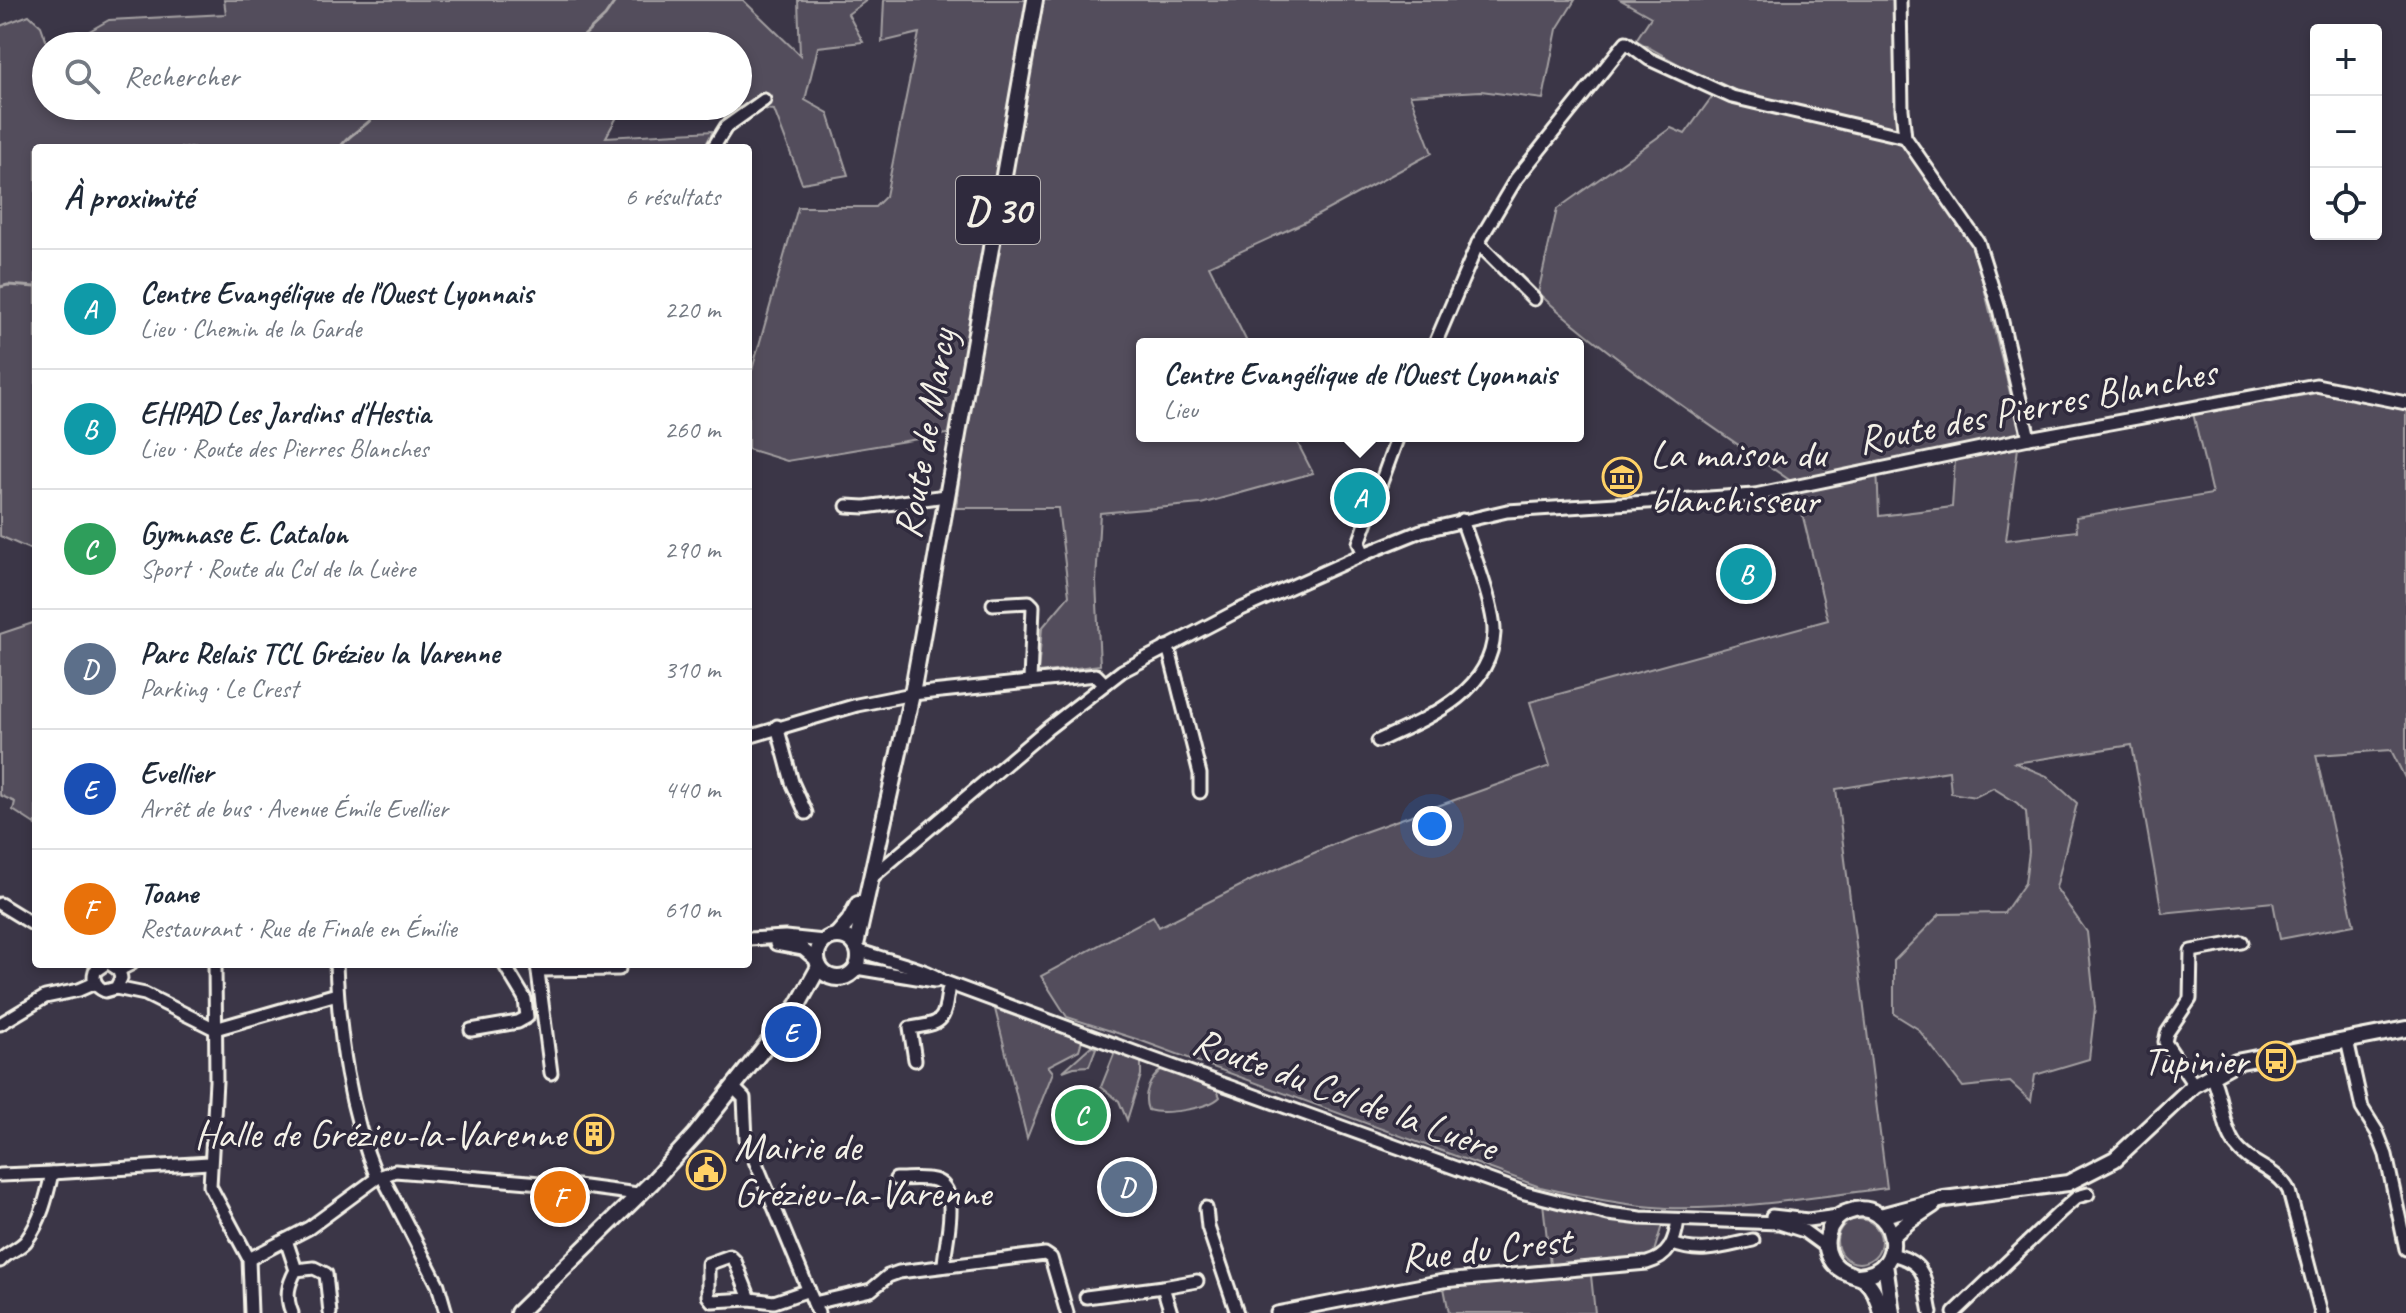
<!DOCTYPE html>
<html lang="fr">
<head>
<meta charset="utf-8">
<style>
  :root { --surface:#fff; --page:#f2f2f3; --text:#1f2937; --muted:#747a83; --line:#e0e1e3; --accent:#d93025 }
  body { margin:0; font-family:Caveat,sans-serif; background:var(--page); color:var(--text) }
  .controls { position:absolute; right:24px; top:24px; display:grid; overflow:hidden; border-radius:8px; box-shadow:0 4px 12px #0003 }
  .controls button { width:72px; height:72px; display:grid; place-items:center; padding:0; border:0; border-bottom:2px solid var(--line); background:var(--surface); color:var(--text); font:40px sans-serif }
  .you { position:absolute; left:1432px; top:826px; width:28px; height:28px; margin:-20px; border:6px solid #fff; border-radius:50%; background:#1a73e8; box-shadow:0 0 0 12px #1a73e833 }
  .badge { display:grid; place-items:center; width:52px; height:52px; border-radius:50%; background:var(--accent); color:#fff; font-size:26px; font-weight:700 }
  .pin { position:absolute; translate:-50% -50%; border:4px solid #fff; box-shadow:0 2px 8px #0006 }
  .popup { position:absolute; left:1136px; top:338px; width:448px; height:104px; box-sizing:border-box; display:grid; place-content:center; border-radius:8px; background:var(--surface); filter:drop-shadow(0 2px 6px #0005); font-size:26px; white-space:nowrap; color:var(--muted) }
  .popup b { font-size:30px; color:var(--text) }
  .popup::after { content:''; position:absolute; left:50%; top:100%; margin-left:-16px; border:16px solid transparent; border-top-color:var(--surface) }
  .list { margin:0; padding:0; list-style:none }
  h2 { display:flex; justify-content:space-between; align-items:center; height:104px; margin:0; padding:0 32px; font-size:34px }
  h2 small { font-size:26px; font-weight:400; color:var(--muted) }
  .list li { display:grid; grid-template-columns:52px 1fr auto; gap:24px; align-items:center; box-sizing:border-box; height:120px; padding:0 32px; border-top:2px solid var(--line) }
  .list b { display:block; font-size:30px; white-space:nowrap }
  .list p { margin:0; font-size:26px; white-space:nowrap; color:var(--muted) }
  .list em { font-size:26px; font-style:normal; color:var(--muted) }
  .icon { flex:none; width:44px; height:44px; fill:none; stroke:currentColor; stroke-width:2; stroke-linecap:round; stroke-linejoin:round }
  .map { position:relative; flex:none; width:2406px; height:1313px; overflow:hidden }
  .search { position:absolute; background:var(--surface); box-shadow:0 4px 12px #0003; left:32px; top:32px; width:720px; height:88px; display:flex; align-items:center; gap:20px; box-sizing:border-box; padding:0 28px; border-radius:44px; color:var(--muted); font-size:30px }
  .panel { position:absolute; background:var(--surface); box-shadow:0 4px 12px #0003; left:32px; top:144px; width:720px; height:824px; border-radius:8px }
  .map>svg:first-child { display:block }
</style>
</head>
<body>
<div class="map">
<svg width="2406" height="1313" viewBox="0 0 2406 1313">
  <rect width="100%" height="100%" fill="#3b3647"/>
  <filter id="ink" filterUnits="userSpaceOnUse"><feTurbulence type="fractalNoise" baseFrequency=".0125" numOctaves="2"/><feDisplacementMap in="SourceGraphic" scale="16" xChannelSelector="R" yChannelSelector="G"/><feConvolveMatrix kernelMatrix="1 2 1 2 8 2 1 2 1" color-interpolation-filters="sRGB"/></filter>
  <g filter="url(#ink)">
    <g fill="#534e5c" stroke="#a4a0a2" stroke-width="2">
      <polygon points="224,0 743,0 800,55 798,0 867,0 848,14 863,42 818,47 805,100 828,113 848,175 802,183 774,110 723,106 738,106 738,46 63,46 109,20 226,14"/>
      <polygon points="884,0 1575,0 1557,29 1543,99 1481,91 1410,95 1432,153 1305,222 1209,266 1248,344 1142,344 1142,436 1294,436 1313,473 1201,504 1100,513 1096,582 1100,665 1038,673 1042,628 1069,596 1058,508 956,508 965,431 787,461 748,449 748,371 752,370 798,207 875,207 886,196 919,33 882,42"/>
      <path d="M1621 0H1895L1901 137 1974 247 2020 433 1877 465 1879 516 1952 507 1955 460 2018 448 2006 540 2077 531 2076 517 2212 494 2193 413 2318 393 2406 410V780L2391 750 2316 755 2354 925 2280 939 2273 902 2162 913 2132 745 2015 763 2047 776 2077 803 2056 888 2087 932 2095 1008 2089 1059 2035 1075 2031 1101 2010 1082 1963 1087 1918 1029 1894 1014V961L1940 914 2004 913 2025 883 2029 852 2026 812 2017 803 1993 788 1975 797 1951 793 1949 771 1836 789 1887 1188C1814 1197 1740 1210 1667 1208 1624 1206 1582 1196 1540 1187L1139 1040 1067 1017 1041 976 1153 916 1159 927 1256 878 1353 836 1550 766 1530 702 1828 620 1795 484C1707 423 1617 364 1538 293L1557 209 1671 128 1685 134 1719 87 1636 40 1651 17Z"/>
      <polygon points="29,15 41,26 48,46 46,46 46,106 623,106 606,137 713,131 704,148 36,148 36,552 0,536 0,26"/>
      <polygon points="36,622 36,825 13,810 15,802 0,795 0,634"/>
      <polygon points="995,1009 1082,1040 1079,1050 1048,1066 1053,1072 1027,1138"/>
      <polygon points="1091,1046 1096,1048 1089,1066 1074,1067 1063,1071"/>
      <polygon points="1115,1052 1141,1060 1141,1075 1127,1120 1119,1101 1101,1087"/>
      <path d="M1162 1069 1217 1090 1220 1097C1208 1109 1164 1115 1148 1110 1142 1094 1150 1079 1162 1069Z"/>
      <polygon points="1543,1203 1617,1219 1662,1225 1653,1255 1590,1266 1595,1313 1449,1313 1443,1283 1551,1274"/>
      <circle cx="1859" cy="1241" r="22"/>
    </g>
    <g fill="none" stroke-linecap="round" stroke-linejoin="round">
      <g stroke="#aaa6a7" stroke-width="3">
        <polyline points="573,46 605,16 616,0"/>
        <path d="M340 148C350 130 375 126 377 106"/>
        <polyline points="0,287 8,285 36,287"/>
      </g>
      <g stroke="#f4f1e8" stroke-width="17">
        <g id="minor">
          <polyline points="1900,0 1902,109 1905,137 1978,242 1999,309 2029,438"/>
          <polyline points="713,148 726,127 764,100"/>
          <polyline points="1478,243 1534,299"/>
          <polyline points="1435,344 1478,243 1516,179 1626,42 1649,59 1732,97 1905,137"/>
          <polyline points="847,506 865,507 946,496"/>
          <polyline points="1364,554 1359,543 1398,436"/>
          <polyline points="993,604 1029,602 1033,606 1030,681"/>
          <polyline points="1166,647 1170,654 1200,774 1200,792"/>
          <polyline points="777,726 792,782 806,813"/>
          <polyline points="748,737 857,705 912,694 1096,675 1104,683"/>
          <path d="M1378 741C1425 719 1491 694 1494 633 1495 607 1471 547 1462 520"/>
          <polyline points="871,878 1047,729 1122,671 1237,611 1364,554 1421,531 1507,511 1755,495 2029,438 2316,385 2406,403"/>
          <polyline points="0,904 36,926"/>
          <polyline points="748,939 785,937 824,941"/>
          <polyline points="776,944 803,949 816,960"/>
          <path d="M858 950C880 959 927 968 942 981L1150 1058 1525 1193 1608 1214 1641 1218 1779 1223 1804 1231 1826 1247"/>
          <path d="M105 964 95 971C92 980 96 987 105 991L116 988 121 978 119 970 110 964"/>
          <polyline points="215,964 216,1081 210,1186 249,1259 251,1313"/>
          <path d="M336 964C339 1038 349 1110 377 1178"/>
          <polyline points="537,964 551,1073"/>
          <polyline points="856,968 935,981"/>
          <polyline points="119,970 131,964"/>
          <polyline points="538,970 619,969"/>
          <polyline points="116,988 145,994 215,1029"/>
          <polyline points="0,1024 45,997 79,990 95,983"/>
          <polyline points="215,1029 337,994"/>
          <polyline points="471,1030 518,1022 527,1017 525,999 504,964"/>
          <polyline points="2347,1040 2362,1108 2377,1132 2386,1155 2406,1249"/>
          <path d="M915 1060 910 1028C942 1023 944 1023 948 991"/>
          <path d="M2211 1074C2223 1096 2221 1126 2236 1146 2251 1166 2277 1168 2289 1191L2321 1313"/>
          <polyline points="2194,1085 2165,1042 2167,1033 2190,999 2191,951 2242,942"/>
          <polyline points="733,1087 744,1098 746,1139 818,1313"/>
          <polyline points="0,1175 52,1173"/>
          <polyline points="382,1176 438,1285 446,1313"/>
          <path d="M896 1179C908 1179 922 1177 934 1180 963 1188 944 1243 944 1266"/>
          <polyline points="1206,1208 1208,1227 1237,1313"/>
          <polyline points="1772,1216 1808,1220 1838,1216"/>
          <polyline points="286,1240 296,1270"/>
          <path d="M1673 1244C1700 1255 1725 1246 1753 1240"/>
          <path d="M1890 1254C1929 1262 1924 1280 1931 1313"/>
          <polyline points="249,1259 309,1228 377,1178 395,1171 577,1186 638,1194"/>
          <path d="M0 1261C7 1252 18 1250 26 1241 41 1221 47 1196 52 1173L209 1163"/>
          <polyline points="1086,1297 1163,1287"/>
          <polyline points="750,1299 712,1301 708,1296 708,1264 730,1256 735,1261 750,1299 774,1302 809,1290"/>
          <polyline points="814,1303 871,1290 888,1276 899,1272 1045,1254 1051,1258 1067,1313"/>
          <path d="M292 1313C285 1296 288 1285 296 1270L314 1268 326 1274 330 1313"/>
          <polyline points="1171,1313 1163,1287 1197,1281"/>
          <path d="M1277 1313 1443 1281 1647 1263C1669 1257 1675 1242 1678 1220"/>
          <polyline points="1954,1313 2059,1213 2077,1197 2088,1194"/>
        </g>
      </g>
      <g stroke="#f4f1e8" stroke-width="20">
        <g id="major">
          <circle cx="838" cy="957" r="21"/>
          <polyline points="836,936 849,921 858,904"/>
          <polyline points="856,945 912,694 1035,0"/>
          <polyline points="1880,1216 1944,1199 2068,1183 2115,1159 2194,1085 2236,1062 2406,1029"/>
          <polyline points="1892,1236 1909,1221 1933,1205"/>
          <polyline points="1885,1264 1892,1313"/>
          <path d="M1858 1276C1914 1272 1894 1194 1848 1212 1838 1215 1830 1224 1828 1234 1823 1250 1832 1268 1848 1273 1854 1276 1860 1276 1865 1280 1874 1288 1879 1302 1881 1313"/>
          <polyline points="518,1313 652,1182 695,1135 798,1005 819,967"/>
        </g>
      </g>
      <use href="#minor" stroke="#2f2a3d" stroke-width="11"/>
      <use href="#major" stroke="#2f2a3d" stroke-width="14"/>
    </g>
  </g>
  <defs>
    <g id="museum-ring" transform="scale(2)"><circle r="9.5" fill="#2f2a3d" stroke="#ffd166" stroke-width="1.5"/><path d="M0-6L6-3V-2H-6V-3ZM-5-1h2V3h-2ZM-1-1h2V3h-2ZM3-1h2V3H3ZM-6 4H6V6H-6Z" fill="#ffd166"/></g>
    <g id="bus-ring" transform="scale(2)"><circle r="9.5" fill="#2f2a3d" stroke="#ffd166" stroke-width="1.5"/><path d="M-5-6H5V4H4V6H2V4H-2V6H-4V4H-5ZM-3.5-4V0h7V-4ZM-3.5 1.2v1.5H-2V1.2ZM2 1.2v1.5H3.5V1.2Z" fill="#ffd166"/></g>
    <g id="building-ring" transform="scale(2)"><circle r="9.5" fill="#2f2a3d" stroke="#ffd166" stroke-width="1.5"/><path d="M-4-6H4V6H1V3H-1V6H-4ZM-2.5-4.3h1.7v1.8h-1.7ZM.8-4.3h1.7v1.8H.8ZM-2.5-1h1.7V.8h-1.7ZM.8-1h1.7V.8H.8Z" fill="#ffd166"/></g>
    <g id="civic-ring" transform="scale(2)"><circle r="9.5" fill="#2f2a3d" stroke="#ffd166" stroke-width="1.5"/><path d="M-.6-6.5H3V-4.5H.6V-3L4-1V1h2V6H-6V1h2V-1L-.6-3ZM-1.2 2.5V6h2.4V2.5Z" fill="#ffd166"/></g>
  </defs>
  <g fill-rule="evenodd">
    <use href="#museum-ring" x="1622" y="477"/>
    <use href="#bus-ring" x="2276" y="1061"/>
    <use href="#building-ring" x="594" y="1134"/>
    <use href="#civic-ring" x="706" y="1170"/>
  </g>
  <g text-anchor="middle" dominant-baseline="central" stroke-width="7" stroke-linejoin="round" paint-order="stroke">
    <rect fill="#2f2a3d" stroke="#b9b5b5" stroke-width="2" x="956" y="176" width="84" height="68" rx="6"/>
    <g font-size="38" font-weight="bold" fill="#f4f1e8">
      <text x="998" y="210">D 30</text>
    </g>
    <g font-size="40" fill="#f4f1e8" stroke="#2f2a3d">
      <text transform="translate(2037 406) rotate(-11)">Route des Pierres Blanches</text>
      <text transform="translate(925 434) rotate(-80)">Route de Marcy</text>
      <text transform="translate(1345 1094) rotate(20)">Route du Col de la Luère</text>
      <text transform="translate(1486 1249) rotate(-6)">Rue du Crest</text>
    </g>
    <g font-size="40" fill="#f4f1e8" stroke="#2f2a3d" text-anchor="start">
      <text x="1650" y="454">La maison du<tspan x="1650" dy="46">blanchisseur</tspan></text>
      <text x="2248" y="1061" text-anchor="end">Tupinier</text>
      <text x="566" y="1134" text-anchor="end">Halle de Grézieu-la-Varenne</text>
      <text x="734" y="1147">Mairie de<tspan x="734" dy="46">Grézieu-la-Varenne</tspan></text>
    </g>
  </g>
</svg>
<div class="controls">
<button>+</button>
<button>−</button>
<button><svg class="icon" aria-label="locate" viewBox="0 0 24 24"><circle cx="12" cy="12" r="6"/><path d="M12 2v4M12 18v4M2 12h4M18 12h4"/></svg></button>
</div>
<div class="you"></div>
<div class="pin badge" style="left:1360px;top:498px;background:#0f9aa8">A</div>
<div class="popup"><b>Centre Evangélique de l'Ouest Lyonnais</b>Lieu</div>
<div class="pin badge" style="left:1746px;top:574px;background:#0f9aa8">B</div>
<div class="pin badge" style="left:1081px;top:1115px;background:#2e9e5b">C</div>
<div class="pin badge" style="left:1127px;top:1187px;background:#5c6f8a">D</div>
<div class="pin badge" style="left:791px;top:1032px;background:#1a4fb4">E</div>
<div class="pin badge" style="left:560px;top:1197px;background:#e8710a">F</div>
<div class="search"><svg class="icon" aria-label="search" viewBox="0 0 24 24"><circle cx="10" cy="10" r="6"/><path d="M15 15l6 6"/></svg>Rechercher</div>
<section class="panel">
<h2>À proximité<small>6 résultats</small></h2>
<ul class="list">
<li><span class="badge" style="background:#0f9aa8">A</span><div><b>Centre Evangélique de l'Ouest Lyonnais</b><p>Lieu · Chemin de la Garde</p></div><em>220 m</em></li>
<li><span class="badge" style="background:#0f9aa8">B</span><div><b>EHPAD Les Jardins d'Hestia</b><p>Lieu · Route des Pierres Blanches</p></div><em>260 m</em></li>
<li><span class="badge" style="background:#2e9e5b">C</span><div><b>Gymnase E. Catalon</b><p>Sport · Route du Col de la Luère</p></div><em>290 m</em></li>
<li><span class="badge" style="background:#5c6f8a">D</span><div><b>Parc Relais TCL Grézieu la Varenne</b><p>Parking · Le Crest</p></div><em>310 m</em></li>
<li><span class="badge" style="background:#1a4fb4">E</span><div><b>Evellier</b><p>Arrêt de bus · Avenue Émile Evellier</p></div><em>440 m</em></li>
<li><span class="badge" style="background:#e8710a">F</span><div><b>Toane</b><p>Restaurant · Rue de Finale en Émilie</p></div><em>610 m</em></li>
</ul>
</section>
</div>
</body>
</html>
